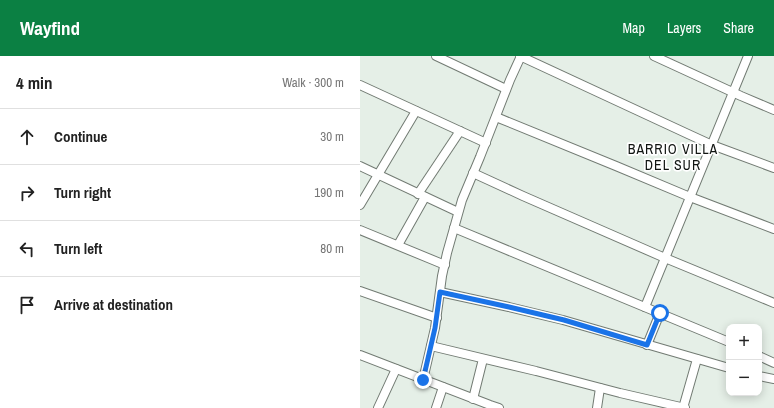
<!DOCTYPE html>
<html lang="en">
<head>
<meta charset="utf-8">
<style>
  :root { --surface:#fff; --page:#f2f2f2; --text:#222; --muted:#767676; --line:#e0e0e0; --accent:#0b8043 }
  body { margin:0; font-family:"Archivo Narrow",sans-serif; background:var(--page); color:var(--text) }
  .controls { position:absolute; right:12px; bottom:12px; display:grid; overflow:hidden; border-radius:8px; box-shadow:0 2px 10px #0003 }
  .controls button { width:36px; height:36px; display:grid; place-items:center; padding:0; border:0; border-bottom:1px solid var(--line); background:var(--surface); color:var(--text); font:20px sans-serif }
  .stop { position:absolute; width:12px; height:12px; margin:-9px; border:3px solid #1a73e8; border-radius:50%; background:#fff }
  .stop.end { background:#1a73e8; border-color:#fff; box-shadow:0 1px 4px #0008 }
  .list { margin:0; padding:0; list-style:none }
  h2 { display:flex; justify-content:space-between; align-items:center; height:52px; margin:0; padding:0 16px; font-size:17px }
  h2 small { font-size:13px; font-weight:400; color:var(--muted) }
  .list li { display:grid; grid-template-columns:26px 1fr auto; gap:12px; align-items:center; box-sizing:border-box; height:56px; padding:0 16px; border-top:1px solid var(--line) }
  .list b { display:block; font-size:15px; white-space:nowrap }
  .list em { font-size:13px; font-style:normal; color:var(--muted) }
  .icon { flex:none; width:22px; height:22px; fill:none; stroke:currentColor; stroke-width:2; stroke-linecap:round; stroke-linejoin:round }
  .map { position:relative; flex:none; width:414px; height:352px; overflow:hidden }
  header { display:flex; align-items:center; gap:24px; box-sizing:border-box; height:56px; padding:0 20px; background:var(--accent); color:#fff }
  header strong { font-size:19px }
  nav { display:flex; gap:22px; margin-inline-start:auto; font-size:14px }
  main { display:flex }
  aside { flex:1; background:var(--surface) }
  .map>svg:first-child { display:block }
</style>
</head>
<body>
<header>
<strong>Wayfind</strong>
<nav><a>Map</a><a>Layers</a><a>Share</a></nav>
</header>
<main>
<aside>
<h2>4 min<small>Walk · 300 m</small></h2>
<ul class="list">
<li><svg class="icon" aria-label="ahead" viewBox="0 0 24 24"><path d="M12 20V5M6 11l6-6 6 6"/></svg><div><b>Continue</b></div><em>30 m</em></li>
<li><svg class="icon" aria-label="right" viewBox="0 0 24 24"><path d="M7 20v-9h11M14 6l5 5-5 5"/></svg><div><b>Turn right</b></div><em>190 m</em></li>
<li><svg class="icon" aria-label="left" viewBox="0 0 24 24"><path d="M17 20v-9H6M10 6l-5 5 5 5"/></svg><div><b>Turn left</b></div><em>80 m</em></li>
<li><svg class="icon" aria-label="arrive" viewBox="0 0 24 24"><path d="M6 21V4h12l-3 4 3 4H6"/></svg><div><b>Arrive at destination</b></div></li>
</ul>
</aside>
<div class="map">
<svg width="414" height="352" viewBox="0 0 414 352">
  <rect width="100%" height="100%" fill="#e5efe7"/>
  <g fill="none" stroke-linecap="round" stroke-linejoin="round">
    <g stroke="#727b73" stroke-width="10">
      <g id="minor">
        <polyline points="76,0 146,33"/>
        <polyline points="160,0 328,78 352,89 414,112"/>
        <polyline points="294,0 381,40 414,54"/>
        <polyline points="0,29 126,87"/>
        <polyline points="136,61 256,110 330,141 414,173"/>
        <polyline points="0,110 98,156"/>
        <polyline points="113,117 163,140 305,202 414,247"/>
        <polyline points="58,138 100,75"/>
        <polyline points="0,149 56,55"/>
        <polyline points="94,172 369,286"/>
        <polyline points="0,174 85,209"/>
        <polyline points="38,189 65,141"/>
        <polyline points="0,235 77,262"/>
        <polyline points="80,236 149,251 203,264 369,312"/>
        <polyline points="285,251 388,0"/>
        <polyline points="287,289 300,257"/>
        <polyline points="71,290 176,315 260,337 325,352"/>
        <polyline points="0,299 130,349 139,352"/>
        <polyline points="399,300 414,307"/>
        <polyline points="399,320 414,323"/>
        <polyline points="63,324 75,272 82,220 87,197 102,144 120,101 150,24 161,0"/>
        <polyline points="113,343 123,303"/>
        <polyline points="18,352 36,313"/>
        <polyline points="76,352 83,331"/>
        <polyline points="237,352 240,332"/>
        <polyline points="323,352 337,303"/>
      </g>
    </g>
    <use href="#minor" stroke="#fff" stroke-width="8"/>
  </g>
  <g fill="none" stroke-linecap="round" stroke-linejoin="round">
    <polyline stroke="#1a73e8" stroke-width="5" points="63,324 75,272 80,236 149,251 204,264 287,289 300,257"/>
  </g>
  <g text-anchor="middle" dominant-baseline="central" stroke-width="3.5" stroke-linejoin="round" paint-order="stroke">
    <g font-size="14" letter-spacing="1" fill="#111512" stroke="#fff">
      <text x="313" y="93">BARRIO VILLA<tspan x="313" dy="16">DEL SUR</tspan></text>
    </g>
  </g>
</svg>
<div class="controls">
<button>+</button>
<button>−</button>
</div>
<div class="stop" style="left:300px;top:257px"></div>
<div class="stop end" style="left:63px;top:324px"></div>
</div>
</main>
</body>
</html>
